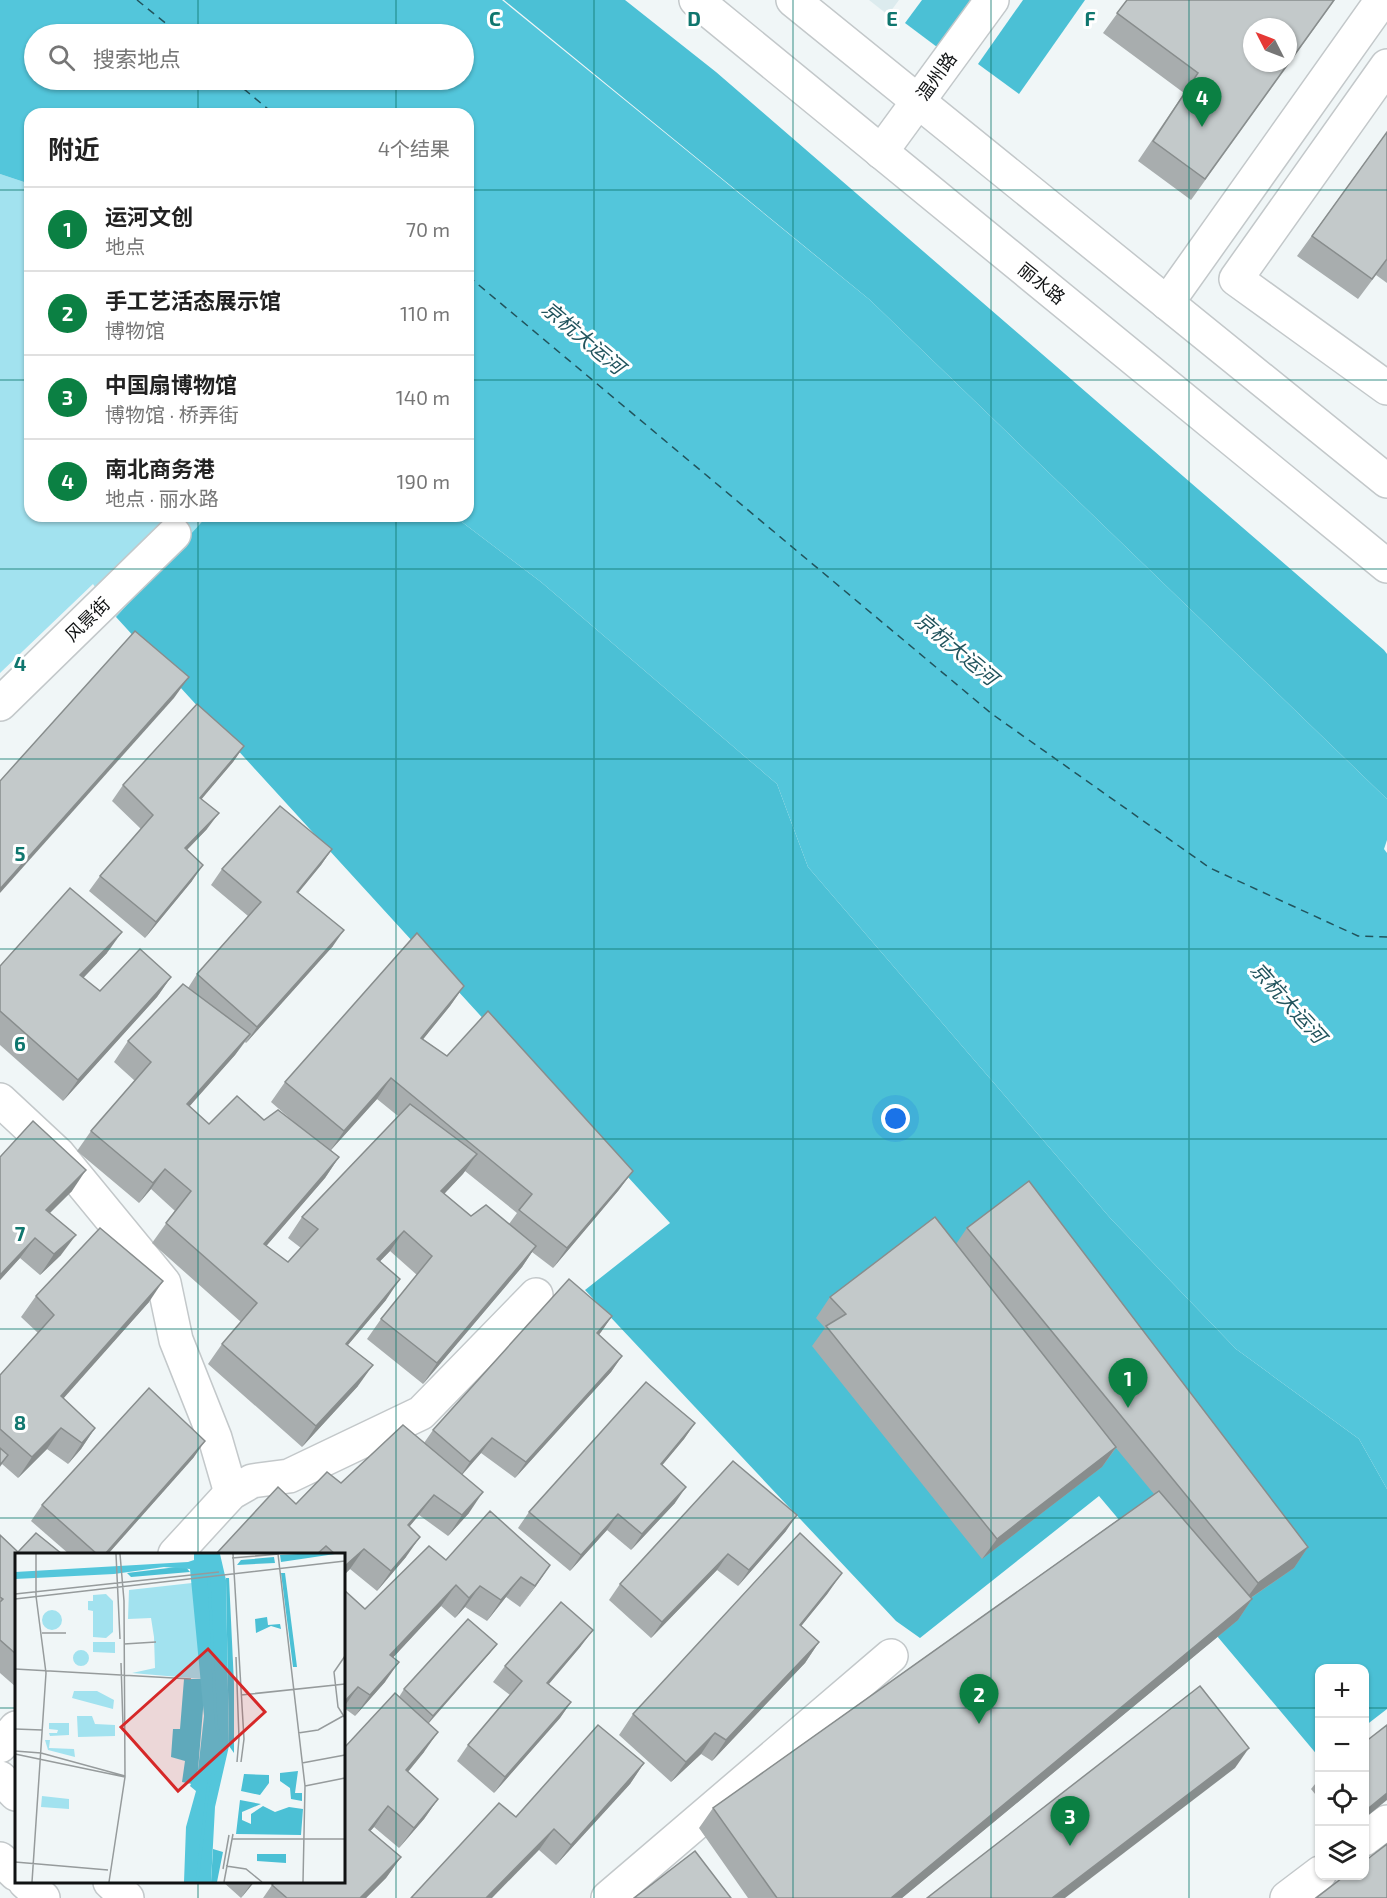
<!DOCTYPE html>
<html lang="zh">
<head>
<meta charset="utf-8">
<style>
  :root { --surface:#fff; --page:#f2f2f2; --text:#222; --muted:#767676; --line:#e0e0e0; --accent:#0b8043 }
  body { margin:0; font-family:"Exo 2","Noto Sans SC",sans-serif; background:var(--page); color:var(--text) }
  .controls { position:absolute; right:18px; bottom:18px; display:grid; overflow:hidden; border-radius:12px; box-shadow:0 2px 4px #0004 }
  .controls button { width:54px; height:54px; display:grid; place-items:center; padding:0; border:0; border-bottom:2px solid var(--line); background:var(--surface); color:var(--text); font:30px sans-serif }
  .compass { position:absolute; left:1243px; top:18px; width:54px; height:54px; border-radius:50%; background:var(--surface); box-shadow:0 2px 4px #0004; rotate:312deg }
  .you { position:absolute; left:896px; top:1119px; width:21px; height:21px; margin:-15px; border:4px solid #fff; border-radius:50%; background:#1a73e8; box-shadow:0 0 0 9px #1a73e833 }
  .badge { display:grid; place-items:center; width:39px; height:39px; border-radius:50%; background:var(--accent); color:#fff; font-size:20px; font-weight:700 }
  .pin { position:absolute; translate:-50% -50px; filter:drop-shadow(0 2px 3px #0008) }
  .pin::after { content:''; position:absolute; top:32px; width:21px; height:18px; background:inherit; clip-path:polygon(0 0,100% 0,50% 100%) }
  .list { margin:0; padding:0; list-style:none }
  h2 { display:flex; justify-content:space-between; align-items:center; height:78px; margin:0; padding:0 24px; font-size:26px }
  h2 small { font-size:20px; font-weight:400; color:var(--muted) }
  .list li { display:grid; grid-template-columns:39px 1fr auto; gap:18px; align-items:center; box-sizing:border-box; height:84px; padding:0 24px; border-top:2px solid var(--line) }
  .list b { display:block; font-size:22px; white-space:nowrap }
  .list p { margin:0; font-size:20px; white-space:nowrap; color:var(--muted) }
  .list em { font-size:20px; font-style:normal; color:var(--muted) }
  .icon { flex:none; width:33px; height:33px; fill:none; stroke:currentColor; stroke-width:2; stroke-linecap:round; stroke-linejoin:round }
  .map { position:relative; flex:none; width:1387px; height:1898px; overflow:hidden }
  .search { position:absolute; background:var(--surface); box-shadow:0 2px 4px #0004; left:24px; top:24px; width:450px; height:66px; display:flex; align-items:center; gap:15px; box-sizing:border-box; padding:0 21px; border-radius:33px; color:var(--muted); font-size:22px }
  .panel { position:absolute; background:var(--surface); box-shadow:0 2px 4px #0004; left:24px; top:108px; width:450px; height:414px; border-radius:18px }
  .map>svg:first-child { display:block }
</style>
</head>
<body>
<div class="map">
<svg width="1387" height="1898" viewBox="0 0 1387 1898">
  <rect width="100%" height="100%" fill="#f0f6f7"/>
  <polygon fill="#dcebee" points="869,0 899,0 888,15"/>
  <polygon fill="#a2e2ef" points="0,174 30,184 30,516 207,516 116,617 93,584 0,673"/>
  <g fill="#4bc0d5">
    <polygon points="504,0 625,0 716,72 1384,650 1387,654 1387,799 870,300"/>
    <polygon points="922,0 971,0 937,47 905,23"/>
    <polygon points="1023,0 1085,0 1019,94 978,64"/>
    <polygon points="207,516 454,516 541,582 777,784 808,867 1111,1219 1236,1349 1359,1439 1387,1489 1387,1709 1365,1726 1364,1668 1320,1668 1319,1757 1099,1496 920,1638 896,1621 585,1290 670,1223 116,617"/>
  </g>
  <path fill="#53c6db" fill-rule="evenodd" d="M0 0H502L870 300 1387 799V840L1384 849 1387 853V1489L1359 1439 1236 1349 1111 1219 808 867 777 784 541 582 454 516H468V114H30V184L0 174ZM34 34H464V80H34Z"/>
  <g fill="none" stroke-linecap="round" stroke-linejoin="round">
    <g stroke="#22545d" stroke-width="1.5" stroke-dasharray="8 6" stroke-linecap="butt">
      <polyline points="137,0 179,34"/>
      <polyline points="233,80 274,114"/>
      <polyline points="468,276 992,714 1210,868 1358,936 1387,937"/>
    </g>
    <g stroke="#c3c8ca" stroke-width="36">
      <g id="minor">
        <polyline points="1387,66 1236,279 1387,388"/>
        <polyline points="881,152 992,0"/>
        <polyline points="1167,303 1382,0"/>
        <polyline points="0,704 174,534"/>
        <polyline points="0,1100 58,1154 164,1283 176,1340 215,1438 231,1493"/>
        <polyline points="175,1554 231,1493 252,1481 289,1476 421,1413 536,1295"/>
        <polyline points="0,1746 16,1728"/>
        <polyline points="1364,1839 1387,1822"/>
        <polyline points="608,1898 891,1656"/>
        <polyline points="1287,1898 1320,1873"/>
      </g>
    </g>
    <g stroke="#c3c8ca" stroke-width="36">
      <g id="major">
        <polyline points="696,0 1387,566"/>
        <polyline points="793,0 1387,481"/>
        <polyline points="0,1778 16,1794"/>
        <polyline points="0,1859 16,1874"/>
        <polyline points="25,1882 43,1898"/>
        <polyline points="110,1882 127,1898"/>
      </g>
    </g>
    <use href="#minor" stroke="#fff" stroke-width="33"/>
    <use href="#major" stroke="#fff" stroke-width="33"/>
  </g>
  <g fill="#a8adae" fill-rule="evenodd">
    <polygon points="1127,0 1335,0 1191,200 1138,161 1184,93 1103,33"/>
    <polygon points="1387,132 1387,283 1376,275 1358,299 1297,256"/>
    <polygon points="244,746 233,762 201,799 207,829 187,850 192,881 145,938 89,891 100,876 141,829 112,801 123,785"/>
    <path d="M332 849 321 865 298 892 333 946 246 1043 245 1042 235 1055 189 1106 209 1124 264 1120 302 1129 271 1102 285 1082 464 986 450 1006 423 1039 447 1056 633 1171 618 1191 553 1268 532 1252 522 1267 423 1384 367 1339 381 1319 417 1275 390 1251 380 1261 386 1300 347 1346 358 1386 302 1447 208 1364 222 1344 241 1322 152 1243 175 1211 151 1189 139 1203 77 1151 91 1131 135 1081 114 1062 128 1041 188 988 197 974 248 916 211 885 222 869ZM377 1099 398 1116 302 1217 288 1238 301 1248 288 1262 266 1246 325 1178 339 1157 331 1150ZM465 1171 517 1213 509 1224 471 1216 444 1194Z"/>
    <polygon points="107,953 83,978 100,991 171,977 157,997 63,1101 0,1045 0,966"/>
    <polygon points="0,1157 72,1191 49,1213 61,1255 40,1275 20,1258 0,1280"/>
    <polygon points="967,1228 1308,1547 1294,1568 1251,1598 1252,1599 1238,1620 902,1898 748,1898 699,1828 713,1808 1154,1494 1116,1448 1102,1467 982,1559 812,1346 825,1328 816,1318 830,1297 956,1244"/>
    <polygon points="36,1296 149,1302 63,1398 95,1428 81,1449 68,1464 47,1449 18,1478 2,1464 0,1467 0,1375 38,1333 21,1317"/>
    <polygon points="612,1316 599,1335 622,1356 611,1372 515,1478 481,1453 462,1475 469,1513 448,1536 419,1515 409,1527 406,1557 377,1591 350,1569 344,1575 344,1554 216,1554 296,1504 424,1443 433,1430"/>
    <polygon points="695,1423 684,1439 662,1465 675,1503 631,1550 607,1530 570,1571 518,1528 529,1512"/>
    <polygon points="194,1457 108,1554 69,1554 31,1521 42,1505"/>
    <polygon points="786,1531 738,1586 717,1570 651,1638 609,1600 620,1584"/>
    <polygon points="0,1535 16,1554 16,1687 0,1673"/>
    <polygon points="446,1560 550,1565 520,1607 506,1597 487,1621 465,1607 455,1618 441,1606 393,1657 385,1682 355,1716 344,1708 344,1591 365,1609"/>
    <polygon points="828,1593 801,1626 819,1642 805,1663 712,1761 701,1754 671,1782 619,1735 633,1714"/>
    <polygon points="497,1644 489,1654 429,1723 424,1752 408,1772 438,1799 424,1819 399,1848 374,1827 370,1831 401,1857 386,1878 366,1898 263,1898 272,1885 344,1881 399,1697 404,1689"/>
    <polygon points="581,1646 549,1684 571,1702 560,1718 494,1793 457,1761 468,1745 510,1695 493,1682 505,1666"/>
    <polygon points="644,1763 630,1784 556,1865 539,1850 516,1817"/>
    <polygon points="1320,1778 1320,1800 1311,1789"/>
    <polygon points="222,1881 255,1881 241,1898"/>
  </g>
  <g fill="#888d8d">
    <polygon points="189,677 174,698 0,893 0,889"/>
    <polygon points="244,746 233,762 189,814 200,798"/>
    <polygon points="219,813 207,829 173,864 185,848"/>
    <polygon points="332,849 321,865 286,908 297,892"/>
    <polygon points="203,865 192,881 145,938 156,922"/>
    <polygon points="344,930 333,946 246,1043 257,1027"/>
    <polygon points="122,932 107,953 66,996 80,975"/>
    <polygon points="171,977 157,997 63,1101 78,1080"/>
    <polygon points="464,986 450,1006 407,1059 421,1038"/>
    <polygon points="250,1034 235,1055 173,1125 187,1104"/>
    <polygon points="391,1078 377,1099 330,1151 344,1131"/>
    <polygon points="477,1154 463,1174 427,1212 441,1191"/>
    <polygon points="339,1157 325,1178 250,1265 264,1244"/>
    <polygon points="165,1169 151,1189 139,1203 153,1183"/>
    <polygon points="86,1170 72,1191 32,1231 46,1210"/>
    <polygon points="633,1171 618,1191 553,1268 567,1248"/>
    <polygon points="404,1231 390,1251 363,1279 377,1259"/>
    <polygon points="76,1235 61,1255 40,1275 54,1254"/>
    <polygon points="35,1238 20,1258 0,1280 0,1275"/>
    <polygon points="536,1246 522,1267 423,1384 437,1363"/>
    <polygon points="400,1279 386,1300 331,1365 346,1344"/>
    <polygon points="163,1281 149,1302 47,1417 61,1396"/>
    <polygon points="612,1316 601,1332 586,1349 597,1333"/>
    <polygon points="622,1356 611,1372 515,1478 526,1462"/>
    <polygon points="373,1365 358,1386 302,1447 316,1426"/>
    <polygon points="695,1423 684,1439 650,1480 661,1464"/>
    <polygon points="61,1428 47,1449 18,1478 32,1457"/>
    <polygon points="95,1428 81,1449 68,1464 82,1443"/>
    <polygon points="492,1438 481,1453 459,1478 470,1462"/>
    <polygon points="205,1441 194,1457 108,1554 105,1554"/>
    <polygon points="1116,1447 1102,1467 982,1559 997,1539"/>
    <polygon points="686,1487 675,1503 631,1550 642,1534"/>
    <polygon points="483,1492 469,1513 448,1536 462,1515"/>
    <polygon points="434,1495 419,1515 393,1546 408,1525"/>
    <polygon points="618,1514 607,1530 570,1571 581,1555"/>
    <polygon points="797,1515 786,1531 738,1586 749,1570"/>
    <polygon points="420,1537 406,1557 377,1591 391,1571"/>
    <polygon points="1308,1547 1294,1568 1243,1603 1258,1583"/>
    <polygon points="364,1549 350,1569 344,1575 344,1569 346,1565"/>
    <polygon points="728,1554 717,1570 651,1638 662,1622"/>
    <polygon points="550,1565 536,1586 520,1607"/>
    <polygon points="842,1573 828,1593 785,1646 800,1625"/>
    <polygon points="521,1577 506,1597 487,1621 501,1600"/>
    <polygon points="456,1585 441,1606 376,1676 390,1655"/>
    <polygon points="480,1586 465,1607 455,1618 469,1598"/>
    <polygon points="1252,1599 1238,1620 902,1898 891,1898"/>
    <polygon points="593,1630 581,1646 536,1699 547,1683"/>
    <polygon points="819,1642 805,1663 712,1761 726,1740"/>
    <polygon points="497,1644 489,1654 425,1727 433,1716"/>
    <polygon points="399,1662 385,1682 355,1716 370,1695"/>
    <polygon points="358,1687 344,1707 344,1702"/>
    <polygon points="571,1702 560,1718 494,1793 505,1777"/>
    <polygon points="438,1732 424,1752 392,1791 406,1770"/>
    <polygon points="715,1733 701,1754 671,1782 686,1762"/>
    <polygon points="1249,1748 1235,1768 1065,1898 1052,1898"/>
    <polygon points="644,1763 630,1784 556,1865 571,1845"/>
    <polygon points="1387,1793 1387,1800 1365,1818 1365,1811"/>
    <polygon points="438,1799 424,1819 399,1848 414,1828"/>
    <polygon points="388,1806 374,1827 354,1850 369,1830"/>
    <polygon points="554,1829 539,1850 492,1898 486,1898"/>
    <polygon points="401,1857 386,1878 366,1898 360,1898"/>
    <polygon points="253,1881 255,1881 241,1898"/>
  </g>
  <g fill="#c3c9ca" stroke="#888d8d" stroke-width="1.5" fill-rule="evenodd">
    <path d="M1127 0H1334L1205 179 1153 141 1198 73 1117 13ZM1252 27H1288V63H1252Z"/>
    <polygon points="1387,132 1387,259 1372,279 1312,236"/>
    <polygon points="135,631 189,677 0,889 0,781"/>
    <polygon points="197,704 244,746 200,798 219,813 185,848 203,865 156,922 100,876 153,815 123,785"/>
    <polygon points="280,806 332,849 297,892 344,930 257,1027 197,974 261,902 222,869"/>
    <polygon points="70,888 122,932 80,975 100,991 140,949 171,977 78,1080 0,1011 0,966"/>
    <polygon points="417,933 464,986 421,1038 447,1056 488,1011 633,1171 567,1248 519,1210 532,1194 391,1078 344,1131 285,1082"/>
    <polygon points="183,984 250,1034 187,1104 209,1124 237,1096 264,1120 278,1110 339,1157 264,1244 288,1262 318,1229 302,1217 410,1104 477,1154 441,1191 471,1216 486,1205 536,1246 437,1363 381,1319 432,1256 404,1231 377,1259 400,1279 346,1344 373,1365 316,1426 222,1344 257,1303 166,1223 191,1191 165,1169 153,1183 91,1131 151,1062 128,1041"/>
    <polygon points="33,1121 86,1170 46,1210 76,1235 54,1254 35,1238 0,1275 0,1157"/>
    <polygon points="1029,1181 1308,1547 1258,1583 967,1228"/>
    <polygon points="935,1217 1116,1447 997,1539 826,1326 846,1314 830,1297"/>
    <polygon points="100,1228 163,1281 61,1396 95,1428 82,1443 61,1428 32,1457 0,1429 0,1375 54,1315 36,1296"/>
    <polygon points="569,1279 612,1316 597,1333 622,1356 526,1462 492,1438 470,1462 433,1430"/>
    <polygon points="646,1382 695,1423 661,1464 686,1487 642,1534 618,1514 581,1555 529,1512"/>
    <polygon points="149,1388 205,1441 105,1554 97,1554 42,1505"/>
    <polygon points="403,1425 483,1492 462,1515 434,1495 408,1525 420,1537 391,1571 364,1549 346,1565 344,1562 344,1554 335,1554 326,1546 317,1554 216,1554 278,1487 296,1504 327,1472 341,1483"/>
    <polygon points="0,1448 8,1455 0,1465"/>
    <polygon points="733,1461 797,1515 749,1570 728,1554 662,1622 620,1584"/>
    <polygon points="1159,1491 1252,1599 891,1898 777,1898 713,1808"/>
    <polygon points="490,1511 550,1565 535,1586 521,1577 501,1600 480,1586 469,1598 456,1585 390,1655 399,1662 370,1695 358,1687 344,1702 344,1590 365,1609 429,1546 446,1560"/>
    <polygon points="36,1533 62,1554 16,1554 16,1654 0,1640 0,1602 3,1599 0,1597 0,1535 18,1552"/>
    <polygon points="800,1533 842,1573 800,1625 819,1642 726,1740 715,1733 686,1762 633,1714"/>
    <polygon points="561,1602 593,1630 547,1683 571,1702 505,1777 468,1745 522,1681 505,1666"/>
    <polygon points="468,1619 497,1644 433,1716 404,1689"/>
    <polygon points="1200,1686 1249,1748 1052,1898 927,1898"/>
    <polygon points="395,1693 438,1732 406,1770 438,1799 414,1828 388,1806 369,1830 401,1857 360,1898 287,1898 272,1885 275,1881 344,1881 344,1748"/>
    <polygon points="598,1725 644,1763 571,1845 554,1829 486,1898 411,1898 499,1803 516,1817"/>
    <polygon points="1387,1725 1387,1793 1365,1811 1365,1742"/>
    <polygon points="1387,1844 1387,1898 1316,1898 1346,1875 1365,1875 1365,1861"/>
    <polygon points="695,1851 731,1898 634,1898"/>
  </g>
  <path fill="none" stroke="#0f766e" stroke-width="1.5" stroke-opacity="0.55" d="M198 0V34M396 0V34M594 0V1898M793 0V1898M991 0V1898M1189 0V1898M198 80V114M396 80V114M0 190H30M468 190H1387M0 380H30M468 380H1387M198 516V1554M396 516V1898M0 569H1387M0 759H1387M0 949H1387M0 1139H1387M0 1329H1387M0 1518H1387M0 1708H16M344 1708H1320M1364 1708H1387M198 1882V1898"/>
  <g text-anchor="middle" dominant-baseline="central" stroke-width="6" stroke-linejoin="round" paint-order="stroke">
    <g font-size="18" fill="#101213" stroke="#fff">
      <text transform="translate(936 76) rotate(-54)">温州路</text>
      <text transform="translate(1042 283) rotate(39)">丽水路</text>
      <text transform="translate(87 619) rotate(-44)">风景街</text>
    </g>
    <g font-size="20" font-style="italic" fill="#22545d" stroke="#fff">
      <text transform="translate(584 337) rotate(40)">京杭大运河</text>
      <text transform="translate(957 648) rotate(40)">京杭大运河</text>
      <text transform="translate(1289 1002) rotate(48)">京杭大运河</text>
    </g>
  </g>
  <g transform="translate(15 1553)">
    <rect width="330" height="330" fill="#f0f6f7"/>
    <path d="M177 30 187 126 117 120 140 115 139 84 136 65 113 66 114 37ZM91 41 98 48V79L91 85 78 84V58L73 57V48H78V42ZM27 67a10 10 0 1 1 20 0a10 10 0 1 1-20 0ZM78 89H100V100L78 99ZM58 105a8 8 0 1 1 16 0a8 8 0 1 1-16 0ZM59 138H82L99 147 98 156 57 145ZM62 163H77L80 171 100 172V183L63 184ZM34 170H54V182L35 183 34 180H42L43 177 34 176ZM30 187H35L34 195 59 196 60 204 33 197ZM27 243 54 246V256L26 254Z" fill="#a2e2ef"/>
    <path d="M320 1 266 9 265 2 283 1ZM259 4 260 10 222 12 226 7ZM170 13 175 19 116 24 112 20ZM266 20H270L282 114H278ZM211 25H214L219 131V200L214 193ZM252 64 253 72 265 71 266 76 256 73 241 80 240 66ZM169 126H187L189 144 183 217 177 231 167 229 170 208 156 204 158 176H165ZM283 218 280 240H287V248L276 246 275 235 265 228V220ZM229 221 254 222V230L245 242 226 238ZM225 247 246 251 227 259V267L236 271V261L248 253 260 259 274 254 288 256 286 282 221 281ZM198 296 208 299 202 329H196ZM242 301H271V310L242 308Z" fill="#4bc0d5"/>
    <path d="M179 1H205L211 27 214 193 200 254 196 329H169L171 274 181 238 175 233 183 217 189 163 175 16 149 14 99 21 0 26V19L173 9 179 7Z" fill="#53c6db"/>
    <path fill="none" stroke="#53c6db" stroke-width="3" d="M182 329 194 228 210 201 201 171 194 25"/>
    <path fill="none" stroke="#969b9c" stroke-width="1.5" d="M101 1 105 86M218 1 229 186 226 209M263 1 290 233 288 329M217 5 264 1M0 41 204 19M0 46 330 8M27 80H51M109 91 141 89M330 103 319 119 323 154 330 165M221 104 224 185 222 209M106 110 108 173M0 116 176 126M226 142 330 131M0 176 27 177M283 180 303 177 328 163M0 198 26 200 110 223M0 201 110 224M287 210 330 202M290 233 330 225M217 286H330M0 309 93 317M211 313 231 316 247 329M208 316 214 282M17 329 31 120 21 43V1M94 329 110 224 109 48 105 1M209 329 218 281"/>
    <path fill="#d62828" fill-opacity="0.15" stroke="#d62828" stroke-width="3" d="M193 96 250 159 163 238 106 174Z"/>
    <rect width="330" height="330" fill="none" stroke="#101213" stroke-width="3"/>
  </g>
  <g font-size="20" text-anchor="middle" font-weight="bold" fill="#0f766e" stroke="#fff" stroke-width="6" stroke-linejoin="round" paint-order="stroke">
    <text x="495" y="26">C</text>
    <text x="694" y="26">D</text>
    <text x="892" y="26">E</text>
    <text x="1090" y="26">F</text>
    <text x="20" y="671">4</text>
    <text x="20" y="861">5</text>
    <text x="20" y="1051">6</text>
    <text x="20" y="1241">7</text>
    <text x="20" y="1430">8</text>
  </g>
</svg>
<div class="controls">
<button>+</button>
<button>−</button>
<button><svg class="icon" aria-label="locate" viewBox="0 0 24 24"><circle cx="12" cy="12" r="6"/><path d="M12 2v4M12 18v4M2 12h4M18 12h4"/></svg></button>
<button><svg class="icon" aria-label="layers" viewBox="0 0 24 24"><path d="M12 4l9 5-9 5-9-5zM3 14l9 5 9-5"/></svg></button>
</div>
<svg class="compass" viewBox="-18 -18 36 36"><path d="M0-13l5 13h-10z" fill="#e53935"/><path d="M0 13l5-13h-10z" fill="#767676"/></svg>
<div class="you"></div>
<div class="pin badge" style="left:1128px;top:1408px">1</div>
<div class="pin badge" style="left:979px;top:1724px">2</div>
<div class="pin badge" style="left:1070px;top:1846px">3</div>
<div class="pin badge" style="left:1202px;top:127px">4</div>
<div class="search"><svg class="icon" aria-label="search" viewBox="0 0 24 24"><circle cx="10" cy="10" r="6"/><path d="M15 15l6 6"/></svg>搜索地点</div>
<section class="panel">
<h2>附近<small>4个结果</small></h2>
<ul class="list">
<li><span class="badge">1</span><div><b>运河文创</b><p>地点</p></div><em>70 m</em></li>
<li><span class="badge">2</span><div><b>手工艺活态展示馆</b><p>博物馆</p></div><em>110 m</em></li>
<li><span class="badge">3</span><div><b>中国扇博物馆</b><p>博物馆 · 桥弄街</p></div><em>140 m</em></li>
<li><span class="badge">4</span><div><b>南北商务港</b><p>地点 · 丽水路</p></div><em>190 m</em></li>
</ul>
</section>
</div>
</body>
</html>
